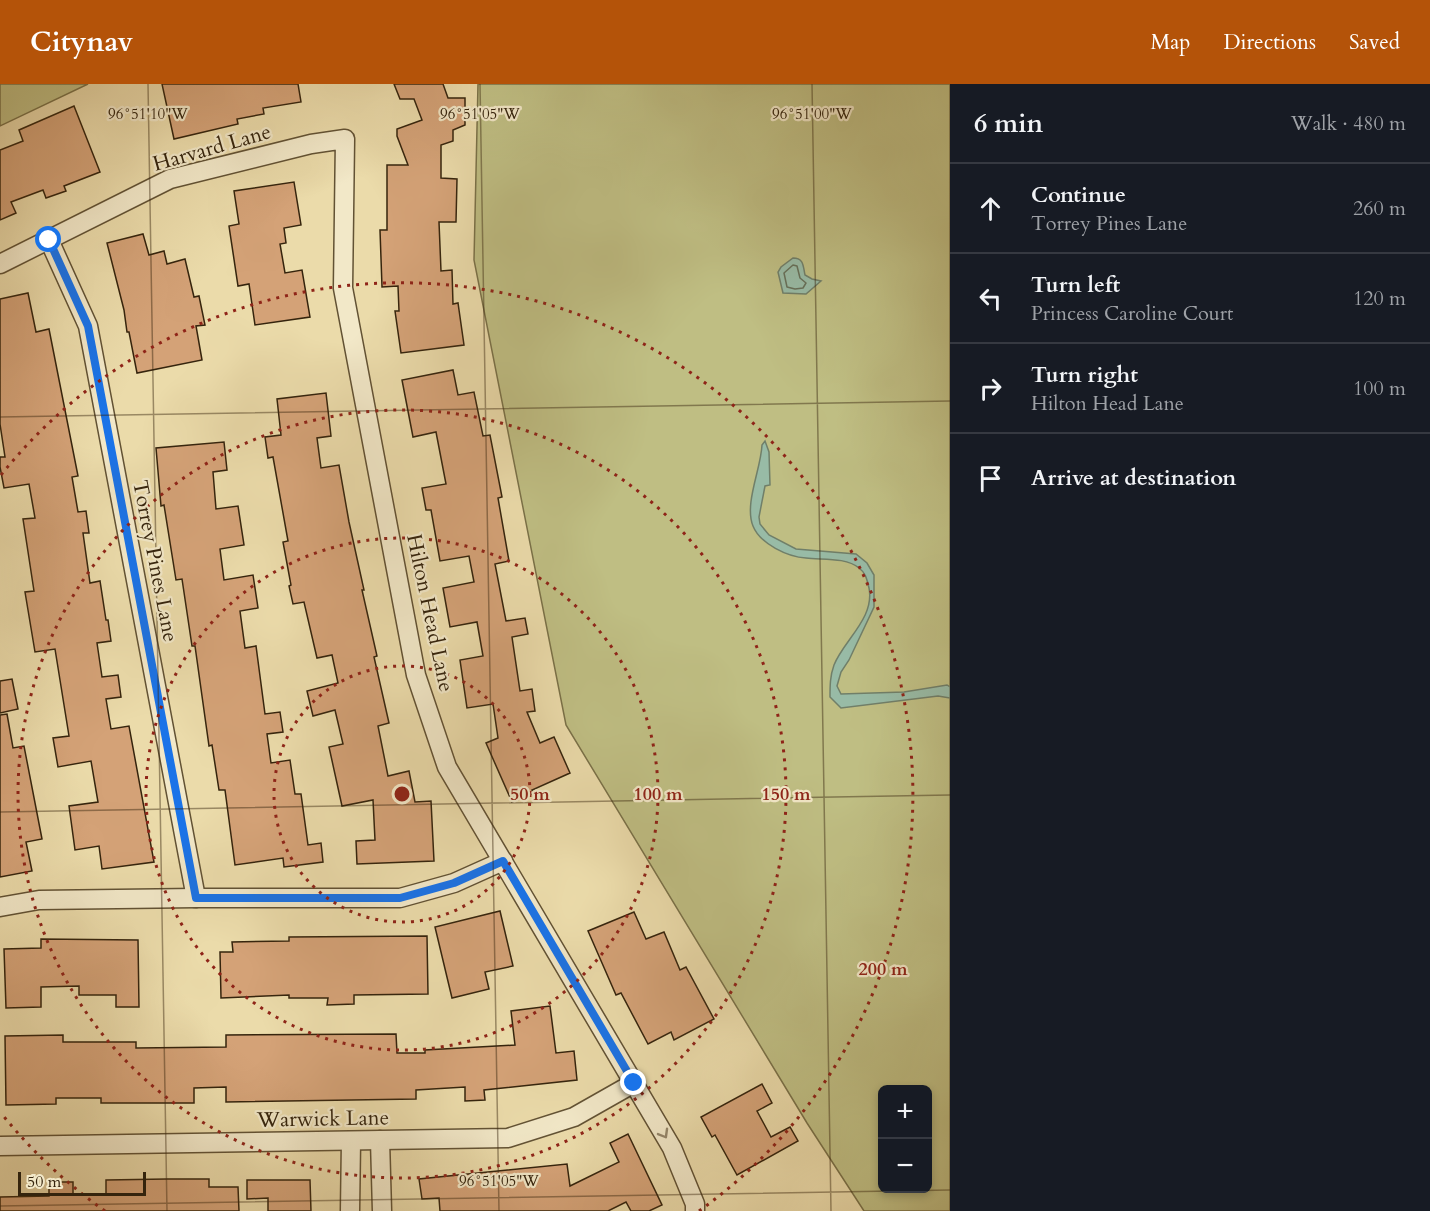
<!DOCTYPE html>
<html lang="en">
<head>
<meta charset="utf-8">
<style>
  :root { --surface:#171b24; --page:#242831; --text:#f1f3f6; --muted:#9ea1a6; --line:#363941; --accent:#b45309 }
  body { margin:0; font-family:Cardo,serif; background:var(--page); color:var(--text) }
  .controls { position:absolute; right:18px; bottom:18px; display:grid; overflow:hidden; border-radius:9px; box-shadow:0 3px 9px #0003 }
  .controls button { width:54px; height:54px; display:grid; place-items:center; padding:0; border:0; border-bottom:2px solid var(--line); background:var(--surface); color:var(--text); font:30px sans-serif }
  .scale { position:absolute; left:18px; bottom:15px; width:128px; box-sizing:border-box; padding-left:6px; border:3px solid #35240d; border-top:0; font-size:16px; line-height:21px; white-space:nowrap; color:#35240d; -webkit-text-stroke:4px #f2e8c8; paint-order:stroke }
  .stop { position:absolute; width:18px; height:18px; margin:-14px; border:4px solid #1a73e8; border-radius:50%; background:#fff }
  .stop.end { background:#1a73e8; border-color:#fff; box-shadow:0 2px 6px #0008 }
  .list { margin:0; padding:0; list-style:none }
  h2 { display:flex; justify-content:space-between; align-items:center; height:78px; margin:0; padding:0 24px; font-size:26px }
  h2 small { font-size:20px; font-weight:400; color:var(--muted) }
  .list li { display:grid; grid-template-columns:39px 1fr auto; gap:18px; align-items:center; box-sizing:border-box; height:90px; padding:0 24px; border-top:2px solid var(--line) }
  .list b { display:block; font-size:22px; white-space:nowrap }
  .list p { margin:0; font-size:20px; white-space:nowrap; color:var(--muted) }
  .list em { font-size:20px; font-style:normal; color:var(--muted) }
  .icon { flex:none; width:33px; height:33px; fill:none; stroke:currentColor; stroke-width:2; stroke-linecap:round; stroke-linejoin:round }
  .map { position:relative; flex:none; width:950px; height:1127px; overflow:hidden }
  header { display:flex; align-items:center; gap:36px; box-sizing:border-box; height:84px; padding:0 30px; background:var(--accent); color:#fff }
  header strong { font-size:28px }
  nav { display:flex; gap:33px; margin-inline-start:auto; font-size:21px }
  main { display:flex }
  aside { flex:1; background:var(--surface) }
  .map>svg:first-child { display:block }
</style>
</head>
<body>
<header>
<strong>Citynav</strong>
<nav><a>Map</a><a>Directions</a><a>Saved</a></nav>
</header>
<main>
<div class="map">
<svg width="950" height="1127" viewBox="0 0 950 1127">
  <rect width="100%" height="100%" fill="#ebdbaa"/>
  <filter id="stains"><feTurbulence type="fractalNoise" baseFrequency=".00333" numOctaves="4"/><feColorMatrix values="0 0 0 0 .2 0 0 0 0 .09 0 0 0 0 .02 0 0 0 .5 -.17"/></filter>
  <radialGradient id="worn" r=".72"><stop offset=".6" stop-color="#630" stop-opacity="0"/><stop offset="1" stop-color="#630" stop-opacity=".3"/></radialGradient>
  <g fill="#bfbe83" stroke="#7a7148" stroke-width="1.5" fill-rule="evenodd">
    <polygon points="0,0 88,0 0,42"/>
    <path d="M478 0H950V1127H864L807 1039 566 641 474 176ZM882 1006H928V1104H882Z"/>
  </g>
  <g fill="#98bba6" stroke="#707f69" stroke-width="1.5">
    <path d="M793 174C804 174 803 182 805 191L812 195 821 197 806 210 783 209 778 188 781 183Z"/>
    <path d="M765 357 769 368 770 401 765 402 759 433 760 440 769 451 796 465 856 470 867 479 874 491V523L849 576 841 588 837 602 841 610 904 608 947 601 950 603V614L938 612 841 624 830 613C830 602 830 592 834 581 844 556 875 534 869 504 867 496 866 489 859 484 846 473 822 476 806 474 788 473 760 460 753 442 744 420 761 385 762 361Z"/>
  </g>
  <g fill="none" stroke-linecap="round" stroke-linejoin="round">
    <polygon stroke="#66705a" stroke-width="1.5" points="793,181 797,182 800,194 806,199 803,204 795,205 787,203 784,189"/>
  </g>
  <g fill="#d4a277" stroke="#35240d" stroke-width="1.5">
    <polygon points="162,0 298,0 301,18 263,24 264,30 237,35 238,40 174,55"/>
    <polygon points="394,0 443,0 448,14 465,14 465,41 453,46 453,57 441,61 441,94 457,95 456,138 439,138 441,187 452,186 453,220 458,219 464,261 401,269 395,227 399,227 398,202 382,203 380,146 387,146 387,81 408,81 397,52 397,45 422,36 414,15 400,15"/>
    <polygon points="74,22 100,88 64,102 66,107 46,114 43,106 11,118 16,129 0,136 0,66 23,57 19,46"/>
    <polygon points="294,98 301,141 284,144 286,159 280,160 285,189 302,186 310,233 255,241 249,200 238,202 229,142 239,140 234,107"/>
    <polygon points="143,150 149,171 164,167 167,180 185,175 194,213 199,212 205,241 196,242 202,276 137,289 129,248 127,248 124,226 107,159"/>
    <polygon points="28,209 36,248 49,245 78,392 72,393 78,428 86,427 89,449 83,449 90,499 100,497 106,536 108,536 111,557 97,559 102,593 118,591 121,613 106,615 111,645 129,642 154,778 102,785 99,762 75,766 69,722 98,718 91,677 58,683 53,654 69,652 55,565 35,568 25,508 34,507 23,435 35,434 29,400 4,404 0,383 0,373 5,373 0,340 0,215"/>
    <polygon points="453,286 458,311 474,308 483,352 490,351 502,413 498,414 509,477 495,480 506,537 525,534 528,550 512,553 520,607 532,605 535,627 527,628 540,659 554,653 570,689 532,706 534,709 512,718 486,659 498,654 493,620 467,624 460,576 483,572 477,538 450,543 443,504 474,498 469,472 440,477 431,426 426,426 422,404 446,400 436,348 413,353 402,296"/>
    <polygon points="326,309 331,352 317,354 321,384 339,381 349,438 364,506 362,506 377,572 374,573 389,639 378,642 388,692 409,687 415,718 431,717 434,777 357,780 356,757 375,756 373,716 342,722 329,663 343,660 335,626 313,632 307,607 338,599 332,571 317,574 304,518 293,520 289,502 291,501 283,458 288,457 273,373 268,374 265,353 281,351 277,315"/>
    <polygon points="224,358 227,386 213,388 216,425 238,422 244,461 220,465 224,496 253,491 258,524 240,527 245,564 256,562 265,630 280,628 283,648 267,650 271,679 290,676 295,710 301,710 308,761 321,759 323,778 284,783 283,774 235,781 225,706 219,706 212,661 209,662 195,562 192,562 182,495 176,496 164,421 161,422 156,364"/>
    <polygon points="12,595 18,625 0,629 0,597"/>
    <polygon points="7,630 13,664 24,662 42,755 26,758 32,787 0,793 0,631"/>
    <polygon points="500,827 513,882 485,888 489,905 452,914 435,843"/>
    <polygon points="634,828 646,855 664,848 680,886 686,883 714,935 674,956 671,948 648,960 621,909 616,911 588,847"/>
    <polygon points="427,852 428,910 354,911 354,920 327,921 328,914 289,914 289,911 221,914 220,868 233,868 232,858 289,857 289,853"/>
    <polygon points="41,855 138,856 139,923 116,923 116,911 79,911 79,902 41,903 41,923 6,924 4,865 41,864"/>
    <polygon points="550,922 556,969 574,967 577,996 484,1006 485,1016 465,1017 465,1003 416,1006 416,1015 226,1018 226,1003 194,1004 194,1019 101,1019 101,1014 56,1014 56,1020 6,1021 5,952 63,951 63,958 136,958 136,964 226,963 226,951 396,950 397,969 425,969 425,966 515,961 511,927"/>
    <polygon points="762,1000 772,1019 757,1027 771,1053 790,1043 798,1057 737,1091 715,1051 712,1053 701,1033"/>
    <polygon points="628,1050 662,1121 649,1127 631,1127 626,1118 608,1127 440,1127 439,1114 422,1115 419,1095 567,1080 570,1102 619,1078 610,1059"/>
    <polygon points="167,1095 209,1095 209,1103 238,1103 239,1127 0,1127 0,1113 49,1112 49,1098 73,1098 73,1111 106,1111 106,1096"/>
    <polygon points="247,1096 310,1096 311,1127 268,1127 268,1114 247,1115"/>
  </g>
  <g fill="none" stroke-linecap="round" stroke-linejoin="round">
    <g stroke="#625234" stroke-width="21">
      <g id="street">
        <polyline points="49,156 88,242 196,814"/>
        <polyline points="0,180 170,95 311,60 345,55 343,204 416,591 447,683 672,1064 695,1120 695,1127"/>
        <polyline points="0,823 39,816 196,814 400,814 454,799 503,777"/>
        <polyline points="380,1056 382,1127"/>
        <polyline points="0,1062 508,1054 574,1033 634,999"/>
        <polyline points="350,1127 351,1057"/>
      </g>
    </g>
    <use href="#street" stroke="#f2e8c8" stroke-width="18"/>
  </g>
  <defs><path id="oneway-chevron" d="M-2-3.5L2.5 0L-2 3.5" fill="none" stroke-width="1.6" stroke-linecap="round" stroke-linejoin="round" transform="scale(1.5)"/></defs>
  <use stroke="#94866a" href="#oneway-chevron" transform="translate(664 1050) rotate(60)"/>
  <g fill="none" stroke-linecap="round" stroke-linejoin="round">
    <polyline stroke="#1a73e8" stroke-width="8" points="49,156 88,242 196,814 400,814 454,799 503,777 634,999"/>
  </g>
  <path fill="none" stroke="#35240d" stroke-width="1.5" stroke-opacity="0.45" d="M148 0 167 1127M480 0 499 1127M812 0 831 1127M0 333 950 317M0 728 950 711M0 1122 950 1106"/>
  <g fill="none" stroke="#8f2418" stroke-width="3" stroke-dasharray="3 6">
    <circle cx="402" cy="710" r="128"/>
    <circle cx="402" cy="710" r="256"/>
    <circle cx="402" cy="710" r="384"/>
    <path d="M105 1127A512 512 0 0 1 1 1029M1 391A512 512 0 1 1 699 1127"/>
  </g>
  <g text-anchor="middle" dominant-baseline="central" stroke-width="4.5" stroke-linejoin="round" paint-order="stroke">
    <g font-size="21" fill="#35240d" stroke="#f2e8c8">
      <text transform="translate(212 64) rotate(-16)">Harvard Lane</text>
      <text transform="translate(155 477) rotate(79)">Torrey Pines Lane</text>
      <text transform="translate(430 529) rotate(78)">Hilton Head Lane</text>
      <text transform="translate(323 1035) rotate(-1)">Warwick Lane</text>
    </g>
  </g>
  <g font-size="15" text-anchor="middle" fill="#35240d" stroke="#f2e8c8" stroke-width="4.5" stroke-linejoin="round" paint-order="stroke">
    <text x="148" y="35">96°51'10"W</text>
    <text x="480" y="35">96°51'05"W</text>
    <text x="812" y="35">96°51'00"W</text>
    <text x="499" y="1102">96°51'05"W</text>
  </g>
  <circle cx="402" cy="710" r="9" fill="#8f2418" stroke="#f2e8c8" stroke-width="3"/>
  <g font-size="18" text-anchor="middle" font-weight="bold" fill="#8f2418" stroke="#f2e8c8" stroke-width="4.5" stroke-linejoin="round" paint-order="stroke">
    <text x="530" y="716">50 m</text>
    <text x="658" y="716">100 m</text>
    <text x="786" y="716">150 m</text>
    <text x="883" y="891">200 m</text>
  </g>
  <rect width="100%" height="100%" filter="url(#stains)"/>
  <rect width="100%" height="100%" fill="url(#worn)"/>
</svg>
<div class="controls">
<button>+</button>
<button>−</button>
</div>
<div class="scale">50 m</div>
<div class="stop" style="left:49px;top:156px"></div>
<div class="stop end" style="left:634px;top:999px"></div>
</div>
<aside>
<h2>6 min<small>Walk · 480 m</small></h2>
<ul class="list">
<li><svg class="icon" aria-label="ahead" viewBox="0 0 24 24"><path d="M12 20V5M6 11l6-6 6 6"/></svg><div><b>Continue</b><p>Torrey Pines Lane</p></div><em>260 m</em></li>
<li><svg class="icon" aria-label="left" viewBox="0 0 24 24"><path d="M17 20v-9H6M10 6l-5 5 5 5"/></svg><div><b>Turn left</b><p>Princess Caroline Court</p></div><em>120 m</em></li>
<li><svg class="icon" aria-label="right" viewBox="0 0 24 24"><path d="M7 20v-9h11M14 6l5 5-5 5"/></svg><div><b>Turn right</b><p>Hilton Head Lane</p></div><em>100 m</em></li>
<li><svg class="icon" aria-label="arrive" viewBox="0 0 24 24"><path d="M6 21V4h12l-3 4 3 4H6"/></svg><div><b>Arrive at destination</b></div></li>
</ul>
</aside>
</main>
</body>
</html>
